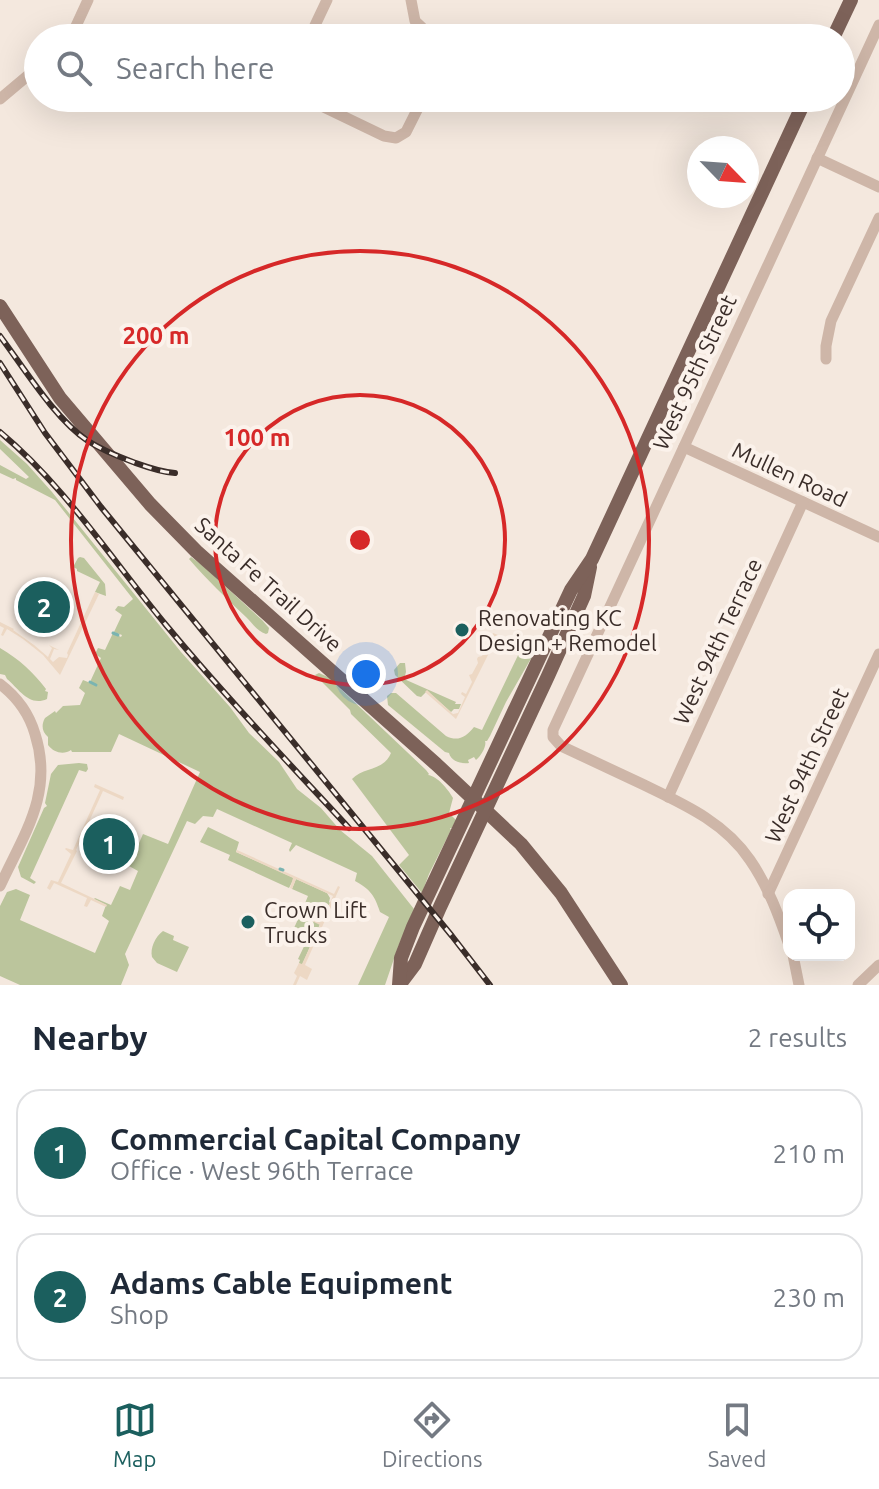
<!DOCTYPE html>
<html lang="en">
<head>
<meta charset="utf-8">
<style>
  :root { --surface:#fff; --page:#f6f6f7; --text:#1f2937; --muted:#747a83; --line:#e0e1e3; --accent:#1b5f5e }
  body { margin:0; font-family:Ubuntu,sans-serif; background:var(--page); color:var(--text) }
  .controls { position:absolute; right:24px; bottom:24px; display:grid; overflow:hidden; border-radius:16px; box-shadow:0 8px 32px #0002 }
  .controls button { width:72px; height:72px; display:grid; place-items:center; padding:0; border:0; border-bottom:2px solid var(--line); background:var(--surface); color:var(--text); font:40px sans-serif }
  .compass { position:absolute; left:687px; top:136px; width:72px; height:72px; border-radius:50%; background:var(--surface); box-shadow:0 8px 32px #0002; rotate:115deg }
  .you { position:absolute; left:366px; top:674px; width:28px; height:28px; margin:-20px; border:6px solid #fff; border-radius:50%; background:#1a73e8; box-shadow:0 0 0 12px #1a73e833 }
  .badge { display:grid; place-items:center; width:52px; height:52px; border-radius:50%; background:var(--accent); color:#fff; font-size:26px; font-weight:700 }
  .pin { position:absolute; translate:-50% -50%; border:4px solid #fff; box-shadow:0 2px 8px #0006 }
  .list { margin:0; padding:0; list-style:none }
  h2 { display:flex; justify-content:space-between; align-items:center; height:104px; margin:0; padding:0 32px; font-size:34px }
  h2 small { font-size:26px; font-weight:400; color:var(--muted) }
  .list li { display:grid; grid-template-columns:52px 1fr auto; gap:24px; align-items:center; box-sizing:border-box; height:128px; margin:0 16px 16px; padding:0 16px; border:2px solid var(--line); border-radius:24px }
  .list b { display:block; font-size:30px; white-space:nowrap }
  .list p { margin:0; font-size:26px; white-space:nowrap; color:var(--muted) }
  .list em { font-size:26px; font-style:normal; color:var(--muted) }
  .icon { flex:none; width:44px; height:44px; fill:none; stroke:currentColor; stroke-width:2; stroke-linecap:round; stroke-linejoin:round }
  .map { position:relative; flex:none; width:879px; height:985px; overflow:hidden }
  .search { position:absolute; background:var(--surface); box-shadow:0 8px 32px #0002; left:24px; right:24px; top:24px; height:88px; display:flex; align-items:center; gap:20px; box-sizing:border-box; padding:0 28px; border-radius:44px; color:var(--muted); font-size:30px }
  .sheet { height:392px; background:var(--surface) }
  nav { display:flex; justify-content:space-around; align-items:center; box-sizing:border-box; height:112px; border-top:2px solid var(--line); background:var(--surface); font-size:22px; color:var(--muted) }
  nav a { display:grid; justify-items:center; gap:4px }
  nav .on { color:var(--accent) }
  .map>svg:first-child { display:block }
</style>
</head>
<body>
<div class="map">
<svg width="879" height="985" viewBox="0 0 879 985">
  <rect width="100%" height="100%" fill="#f4e8de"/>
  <g fill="#bbc59c">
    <path d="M0 440 27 464 52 492 181 652 230 707 249 733 279 762 297 789 321 808 340 830 372 856 414 909 398 947 385 985H358L389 917 380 912C375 896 370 889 355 881L357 873 296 845 290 852 289 850 292 843 217 809 213 817 203 816 195 824 187 821 125 954 129 965 121 985H20L0 976V906L7 892 16 889 30 895 20 920 95 953 109 921 102 916 106 905 94 899 95 898 111 905 120 886 130 890 138 871 129 866 143 834 168 844 200 772 119 734 111 752H72L71 750C64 755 54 753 48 745V737C42 732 41 725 45 718L55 711 56 713 63 706 80 705 85 693 79 688 83 680 98 686 90 682 101 658 95 654 98 648 105 650 113 633 121 637 122 635 114 632 122 615 115 610 118 606 124 607 133 599 55 500 16 480V478L13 479 0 473V465L26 479 29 477 0 449Z"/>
    <polygon points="80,557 84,558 105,584 106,596 95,592 100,582 77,571 77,569 73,567 78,558"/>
    <path d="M191 557 202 565 262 620 269 628 268 633 266 634C257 631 253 624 246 617 226 598 207 580 189 559Z"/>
    <path d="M516 640 530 646 533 655 506 702 490 736 487 741H485C487 746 481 756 476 760L474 757 468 760 469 763C460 764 451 761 449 753L445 752 388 705 387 696 391 693H396L446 736C458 742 466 737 474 727L482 730 522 647 516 643Z"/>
    <path d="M0 648C19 659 33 672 46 689L45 691 48 692 47 699C29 707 19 689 7 679L5 675 0 674Z"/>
    <polygon points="400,663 405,663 406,672 404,679 456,702 455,704 461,704 459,709 454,709 451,712 427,691 421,697 417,696 395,675 394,670"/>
    <path d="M319 673 328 677 426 770 429 774 428 775C437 776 448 789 453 798L449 813 456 820 452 828H450L451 830 429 874 422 893 399 865 409 855 352 779C363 767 384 771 391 753L351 714 350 710 315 675Z"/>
    <polygon points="79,763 87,764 88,769 86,772 79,770 30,878 36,882 34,884 21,877 18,867 44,808 47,806 45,803 51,774 58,765"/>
    <polygon points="208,827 239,842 236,852 294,878 289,888 228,860 230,855 200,842"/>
    <polygon points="296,879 327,893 330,898 329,902 330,903 321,922 301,913 308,896 292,889"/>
    <polygon points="300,915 320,924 302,965 299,963 300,960 298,959 309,936 294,928"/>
    <path d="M163 931 174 936 173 940 189 947 177 972 157 963 152 957C150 948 155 937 163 931Z"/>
  </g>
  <g fill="#edd8c4">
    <polygon points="95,592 99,594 60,675 43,655 23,639 7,629 3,636 1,635 4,628 0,626 0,622 14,629 13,630 34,645 48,657 52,648 49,645 59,650 54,649 50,659 53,662 59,657 67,658 68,655 67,653"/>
    <polygon points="493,633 498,635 456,719 425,692 427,690 453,714 458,713 465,697 461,694 462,692 466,694 472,682 469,675 472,674 478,663 477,659 478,657 482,656 488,644 487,642 489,642"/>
    <polygon points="95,784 124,797 123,800 103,791 76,850 77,851 61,883 107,905 106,907 91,900 87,907 84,906 87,898 54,883 50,890 47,888 51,880 58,882 71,854 65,849 66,848 73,850 100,790 94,787"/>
    <polygon points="237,850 334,894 338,886 340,887 305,965 312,969 307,980 300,976 296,985 293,985 297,976 294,973 299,963 302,964 320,925 300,915 301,913 321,922 333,896 296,879 292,889 290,888 293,878 236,852"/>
  </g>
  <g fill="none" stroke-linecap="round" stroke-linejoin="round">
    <g stroke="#7ab4b1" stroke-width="3">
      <polyline points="113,633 118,635"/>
      <polyline points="90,682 96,685"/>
      <polyline points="280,869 283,870"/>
    </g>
    <g stroke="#ceb6a8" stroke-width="11">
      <polyline points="411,0 415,21 433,38"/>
      <path d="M432 36C451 31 466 33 485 38"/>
      <polyline points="68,38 76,26 88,0"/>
      <polyline points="309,38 327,0"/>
      <polyline points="305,98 384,136 396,138 406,132 423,98"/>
      <polyline points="0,99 38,67"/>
      <polyline points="817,158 879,187"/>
      <polyline points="826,359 826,346 831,321 879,218"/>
      <polyline points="684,447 879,537"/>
      <path d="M0 684C17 697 29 713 35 734 54 793 24 834 0 886"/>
      <polyline points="668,797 803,502"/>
      <polyline points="768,894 879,654"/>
      <path d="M789 945C779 916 768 886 750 860 724 821 681 803 640 783 614 771 587 758 561 746L553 737V730L879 25"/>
      <polyline points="793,955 799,985"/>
      <polyline points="858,985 879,965"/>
    </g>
    <g stroke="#7d6259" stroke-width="14">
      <polyline points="833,38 851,0"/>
      <polyline points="0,306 60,398 150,504 196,551 436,764 521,844 561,893 621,985"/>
      <polyline points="400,984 415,964 440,907 548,676 584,596 590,567"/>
      <polyline points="399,985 401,958 413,927 571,590 592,559 806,98"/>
    </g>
    <g stroke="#3a2d29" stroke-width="6">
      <g id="rail">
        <path d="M0 336C24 368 55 419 88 441 102 450 117 456 133 462 147 467 160 472 175 473"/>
        <polyline points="0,363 45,433 101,507 452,936 490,985"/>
        <path d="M0 432C65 486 112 560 166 625 224 695 287 761 349 828"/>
      </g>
    </g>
    <use href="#rail" stroke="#fbf2eb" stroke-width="3" stroke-dasharray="9" stroke-linecap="butt"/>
  </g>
  <g fill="none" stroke="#d62828" stroke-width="4">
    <circle cx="360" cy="540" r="145"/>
    <circle cx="360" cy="540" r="289"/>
  </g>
  <g fill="#1b5f5e" stroke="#fbf2eb" stroke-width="3">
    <circle cx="462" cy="630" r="8"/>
    <circle cx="248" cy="922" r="8"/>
  </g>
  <g text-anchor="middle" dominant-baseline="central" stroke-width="8" stroke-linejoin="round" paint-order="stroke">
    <g font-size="22" fill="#3a2d29" stroke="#fbf2eb">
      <text transform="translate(694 372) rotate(-65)">West 95th Street</text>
      <text transform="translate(790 474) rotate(25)">Mullen Road</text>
      <text transform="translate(269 584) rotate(42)">Santa Fe Trail Drive</text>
      <text transform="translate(717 641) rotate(-65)">West 94th Terrace</text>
      <text transform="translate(806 765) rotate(-65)">West 94th Street</text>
    </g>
    <g font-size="22" fill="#3a2d29" stroke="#fbf2eb" text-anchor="start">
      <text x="478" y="617">Renovating KC<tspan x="478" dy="25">Design + Remodel</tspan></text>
      <text x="264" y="909">Crown Lift<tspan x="264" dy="25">Trucks</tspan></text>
    </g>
  </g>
  <circle cx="360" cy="540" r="12" fill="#d62828" stroke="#fbf2eb" stroke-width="4"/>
  <g font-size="24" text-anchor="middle" font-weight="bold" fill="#d62828" stroke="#fbf2eb" stroke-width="8" stroke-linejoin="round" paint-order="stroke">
    <text x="156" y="344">200 m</text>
    <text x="257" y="446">100 m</text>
  </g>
</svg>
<div class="controls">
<button><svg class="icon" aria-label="locate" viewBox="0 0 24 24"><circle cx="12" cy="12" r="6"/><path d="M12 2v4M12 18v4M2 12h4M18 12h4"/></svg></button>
</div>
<svg class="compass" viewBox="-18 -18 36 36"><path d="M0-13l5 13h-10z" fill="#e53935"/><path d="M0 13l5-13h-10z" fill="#747a83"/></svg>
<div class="you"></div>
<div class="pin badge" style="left:109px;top:844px">1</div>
<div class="pin badge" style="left:44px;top:607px">2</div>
<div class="search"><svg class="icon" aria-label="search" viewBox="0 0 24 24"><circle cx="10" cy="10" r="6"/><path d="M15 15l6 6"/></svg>Search here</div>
</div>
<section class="sheet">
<h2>Nearby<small>2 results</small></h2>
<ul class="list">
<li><span class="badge">1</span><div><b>Commercial Capital Company</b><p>Office · West 96th Terrace</p></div><em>210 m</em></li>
<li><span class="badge">2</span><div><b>Adams Cable Equipment</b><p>Shop</p></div><em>230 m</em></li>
</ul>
</section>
<nav>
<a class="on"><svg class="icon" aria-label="map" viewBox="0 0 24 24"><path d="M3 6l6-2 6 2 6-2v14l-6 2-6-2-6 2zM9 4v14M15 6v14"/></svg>Map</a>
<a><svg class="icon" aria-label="directions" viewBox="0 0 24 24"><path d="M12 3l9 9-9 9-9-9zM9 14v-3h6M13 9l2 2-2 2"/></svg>Directions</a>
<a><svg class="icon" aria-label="saved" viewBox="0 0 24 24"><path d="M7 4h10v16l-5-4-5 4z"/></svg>Saved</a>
</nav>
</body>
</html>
